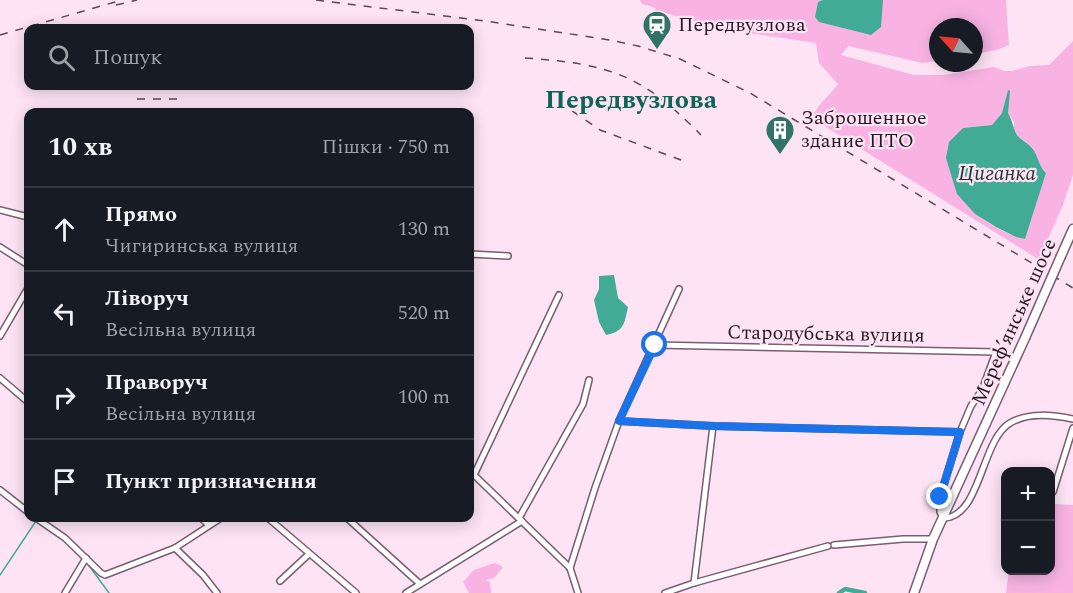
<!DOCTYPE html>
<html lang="uk">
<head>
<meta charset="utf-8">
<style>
  :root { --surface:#171b24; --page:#242831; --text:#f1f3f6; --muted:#9ea1a6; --line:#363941 }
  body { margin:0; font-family:Spectral,serif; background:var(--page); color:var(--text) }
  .controls { position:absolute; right:18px; bottom:18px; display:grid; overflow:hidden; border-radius:12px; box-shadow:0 3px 15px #0003 }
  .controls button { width:54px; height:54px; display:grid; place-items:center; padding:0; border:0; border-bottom:2px solid var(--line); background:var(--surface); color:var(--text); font:30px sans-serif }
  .compass { position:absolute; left:929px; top:18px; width:54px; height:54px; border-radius:50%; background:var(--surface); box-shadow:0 3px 15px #0003; rotate:297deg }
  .stop { position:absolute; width:18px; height:18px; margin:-14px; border:4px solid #1a73e8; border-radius:50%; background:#fff }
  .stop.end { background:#1a73e8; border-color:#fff; box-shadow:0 2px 6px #0008 }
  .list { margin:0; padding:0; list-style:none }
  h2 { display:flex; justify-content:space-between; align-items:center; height:78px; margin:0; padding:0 24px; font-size:26px }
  h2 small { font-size:20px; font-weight:400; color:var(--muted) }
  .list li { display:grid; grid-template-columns:39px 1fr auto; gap:18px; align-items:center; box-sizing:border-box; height:84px; padding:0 24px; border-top:2px solid var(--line) }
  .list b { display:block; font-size:22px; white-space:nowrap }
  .list p { margin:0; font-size:20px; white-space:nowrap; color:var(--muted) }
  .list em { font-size:20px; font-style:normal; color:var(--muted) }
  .icon { flex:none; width:33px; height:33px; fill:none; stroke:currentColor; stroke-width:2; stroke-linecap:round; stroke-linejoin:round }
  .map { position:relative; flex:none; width:1073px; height:593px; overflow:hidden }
  .search { position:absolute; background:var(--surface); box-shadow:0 3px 15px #0003; left:24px; top:24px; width:450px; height:66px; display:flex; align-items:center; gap:15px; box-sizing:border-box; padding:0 21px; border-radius:12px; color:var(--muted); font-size:22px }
  .panel { position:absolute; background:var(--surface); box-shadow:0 3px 15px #0003; left:24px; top:108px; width:450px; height:414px; border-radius:12px }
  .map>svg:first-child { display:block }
</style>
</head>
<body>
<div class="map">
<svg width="1073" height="593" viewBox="0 0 1073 593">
  <rect width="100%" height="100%" fill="#fde3f4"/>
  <g fill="#f8b3e3" fill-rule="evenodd">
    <path d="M640 0H1006L1009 45 997 50 974 54V27H938V61L923 63 848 46 841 55 914 75H943L994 67 1004 71H1012L1030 66 1049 65 1073 41V175L1063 205 1047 241 1043 262 826 127 813 115C819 103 830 95 838 84L819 63 816 43 722 29 655 10 656 8 642 4ZM1008 91V113L1014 122V130L1019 137 1032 147 1038 162 1046 173 1025 239C1006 235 990 224 975 214L963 128 992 125 1002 113Z"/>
    <polygon points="1054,504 1073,505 1073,593 1006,593 1009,571 1050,570 1051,508"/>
    <polygon points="495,563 503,567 494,578 485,580 490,582 491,593 469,593 463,582 474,570"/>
  </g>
  <g fill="#41ab96">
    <polygon points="823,0 883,0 881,27 871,35 819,22 815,17 818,2"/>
    <path d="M1008 90 1010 91 1008 113C1013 122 1013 128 1017 135 1021 140 1028 143 1032 148 1038 155 1038 165 1046 173L1025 239 1016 237 996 227 975 214 957 194 946 158 949 142 963 128 992 125 1002 113Z"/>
    <path d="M614 275 618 298 628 307C624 325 624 331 606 335L599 322 594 300 599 289V276Z"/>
  </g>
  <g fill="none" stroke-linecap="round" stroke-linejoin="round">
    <g stroke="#41ab96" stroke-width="1.5">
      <polyline points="59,537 67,543"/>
      <polyline points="87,563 109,593"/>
      <polyline points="0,575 36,521"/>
    </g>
    <polyline stroke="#41ab96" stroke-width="4.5" points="839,593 845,589 865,593"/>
    <g stroke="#795e70" stroke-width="8">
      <g id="minor">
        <polyline points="0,210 28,217"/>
        <polyline points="0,247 28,265"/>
        <polyline points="470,254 508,256"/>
        <polyline points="0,336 28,288"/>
        <path d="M655 345 996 352 982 390 971 406 960 432 940 497V512L944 518C981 517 981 440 1010 423 1029 412 1053 415 1073 419"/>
        <polyline points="0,378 28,402"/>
        <polyline points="619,421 713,426 960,432"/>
        <polyline points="470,471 570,568 578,593"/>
        <polyline points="474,475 559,295"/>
        <polyline points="0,490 28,512"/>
        <polyline points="1053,492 1073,428"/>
        <polyline points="36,518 65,538 101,573 105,575 175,548 221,518"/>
        <polyline points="201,518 209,525"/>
        <polyline points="268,518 356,593"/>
        <polyline points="347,518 420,584"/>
        <polyline points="519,518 583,404 589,380"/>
        <polyline points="834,545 903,539 933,539"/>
        <polyline points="175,548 203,575 217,593"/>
        <polyline points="570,568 595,488 619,421 679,289"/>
        <polyline points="280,581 309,554"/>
        <polyline points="694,583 713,426"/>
        <polyline points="65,593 86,558"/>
        <polyline points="406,593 522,521"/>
        <polyline points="665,593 694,583 828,546"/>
      </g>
    </g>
    <g stroke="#795e70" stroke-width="11">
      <g id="trunk">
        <polyline points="1061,256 1073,229"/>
        <polyline points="914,593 933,539 1025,338"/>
      </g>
    </g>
    <use href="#minor" stroke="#fff" stroke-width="5"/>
    <use href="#trunk" stroke="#fff" stroke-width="8"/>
    <g stroke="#584a53" stroke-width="1.5" stroke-dasharray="8 8" stroke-linecap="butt">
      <polyline points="316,0 485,21 610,40 638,46 680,59 750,93 1073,288"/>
      <polyline points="116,5 137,0"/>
      <polyline points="0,35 122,0"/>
      <path d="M525 58C610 64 641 74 701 135"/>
      <polyline points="546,93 600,130 681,160"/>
      <polyline points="137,99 184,99"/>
    </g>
    <g stroke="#795e70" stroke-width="11" stroke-linecap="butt">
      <polyline id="trunk-bridge" points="1025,338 1061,256"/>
    </g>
    <use href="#trunk-bridge" stroke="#fff" stroke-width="8"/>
  </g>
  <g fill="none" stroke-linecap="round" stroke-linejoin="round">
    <polyline stroke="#1a73e8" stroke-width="8" points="655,345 619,421 713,426 960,432 940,497"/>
  </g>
  <defs>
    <g id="station-pin" transform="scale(1.5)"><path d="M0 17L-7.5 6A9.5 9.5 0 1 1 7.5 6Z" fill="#317467" stroke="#fde3f4"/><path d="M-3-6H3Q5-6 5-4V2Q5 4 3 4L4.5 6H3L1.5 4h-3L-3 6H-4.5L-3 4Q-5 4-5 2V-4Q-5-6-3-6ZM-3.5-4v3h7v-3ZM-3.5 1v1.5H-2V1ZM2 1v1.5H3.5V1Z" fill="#fff"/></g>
    <g id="building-pin" transform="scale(1.5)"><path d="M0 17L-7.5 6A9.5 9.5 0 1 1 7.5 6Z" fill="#317467" stroke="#fde3f4"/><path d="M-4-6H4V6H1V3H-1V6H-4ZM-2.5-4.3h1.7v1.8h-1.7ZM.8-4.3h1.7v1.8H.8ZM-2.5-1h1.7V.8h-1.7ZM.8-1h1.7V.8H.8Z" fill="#fff"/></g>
  </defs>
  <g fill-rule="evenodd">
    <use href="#station-pin" x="657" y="25"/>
    <use href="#building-pin" x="780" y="130"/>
  </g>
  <g text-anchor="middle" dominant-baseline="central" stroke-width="4.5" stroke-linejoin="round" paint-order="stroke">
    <g font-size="20" fill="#251a21" stroke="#fde3f4" text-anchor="start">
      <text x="678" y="25">Передвузлова</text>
      <text x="801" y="118">Заброшенное<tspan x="801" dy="23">здание ПТО</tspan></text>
    </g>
    <g font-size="20" fill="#251a21" stroke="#fde3f4">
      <text transform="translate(1014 322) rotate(-66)">Мереф’янське шосе</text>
      <text transform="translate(826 334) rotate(1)">Стародубська вулиця</text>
    </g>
    <g font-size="21" font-style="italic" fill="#1d3530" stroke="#fde3f4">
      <text x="997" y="174">Циганка</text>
    </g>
    <g font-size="26" font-weight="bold" fill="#0d6557" stroke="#fde3f4">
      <text x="631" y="100">Передвузлова</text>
    </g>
  </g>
</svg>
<div class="controls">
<button>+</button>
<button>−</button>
</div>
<svg class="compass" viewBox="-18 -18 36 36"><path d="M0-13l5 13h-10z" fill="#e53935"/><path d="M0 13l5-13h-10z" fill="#9ea1a6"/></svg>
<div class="stop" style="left:655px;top:345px"></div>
<div class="stop end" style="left:940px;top:497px"></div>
<div class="search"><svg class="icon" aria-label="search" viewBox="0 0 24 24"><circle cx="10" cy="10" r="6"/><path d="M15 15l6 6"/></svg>Пошук</div>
<section class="panel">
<h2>10 хв<small>Пішки · 750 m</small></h2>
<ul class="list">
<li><svg class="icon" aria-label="ahead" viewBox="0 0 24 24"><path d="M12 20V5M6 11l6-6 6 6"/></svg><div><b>Прямо</b><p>Чигиринська вулиця</p></div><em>130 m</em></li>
<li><svg class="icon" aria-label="left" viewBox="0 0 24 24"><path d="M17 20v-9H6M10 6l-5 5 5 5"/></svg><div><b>Ліворуч</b><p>Весільна вулиця</p></div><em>520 m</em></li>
<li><svg class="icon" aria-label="right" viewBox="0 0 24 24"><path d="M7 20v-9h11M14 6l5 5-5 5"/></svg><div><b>Праворуч</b><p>Весільна вулиця</p></div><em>100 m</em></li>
<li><svg class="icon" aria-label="arrive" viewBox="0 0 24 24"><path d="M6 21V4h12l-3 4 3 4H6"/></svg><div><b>Пункт призначення</b></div></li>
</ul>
</section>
</div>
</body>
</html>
